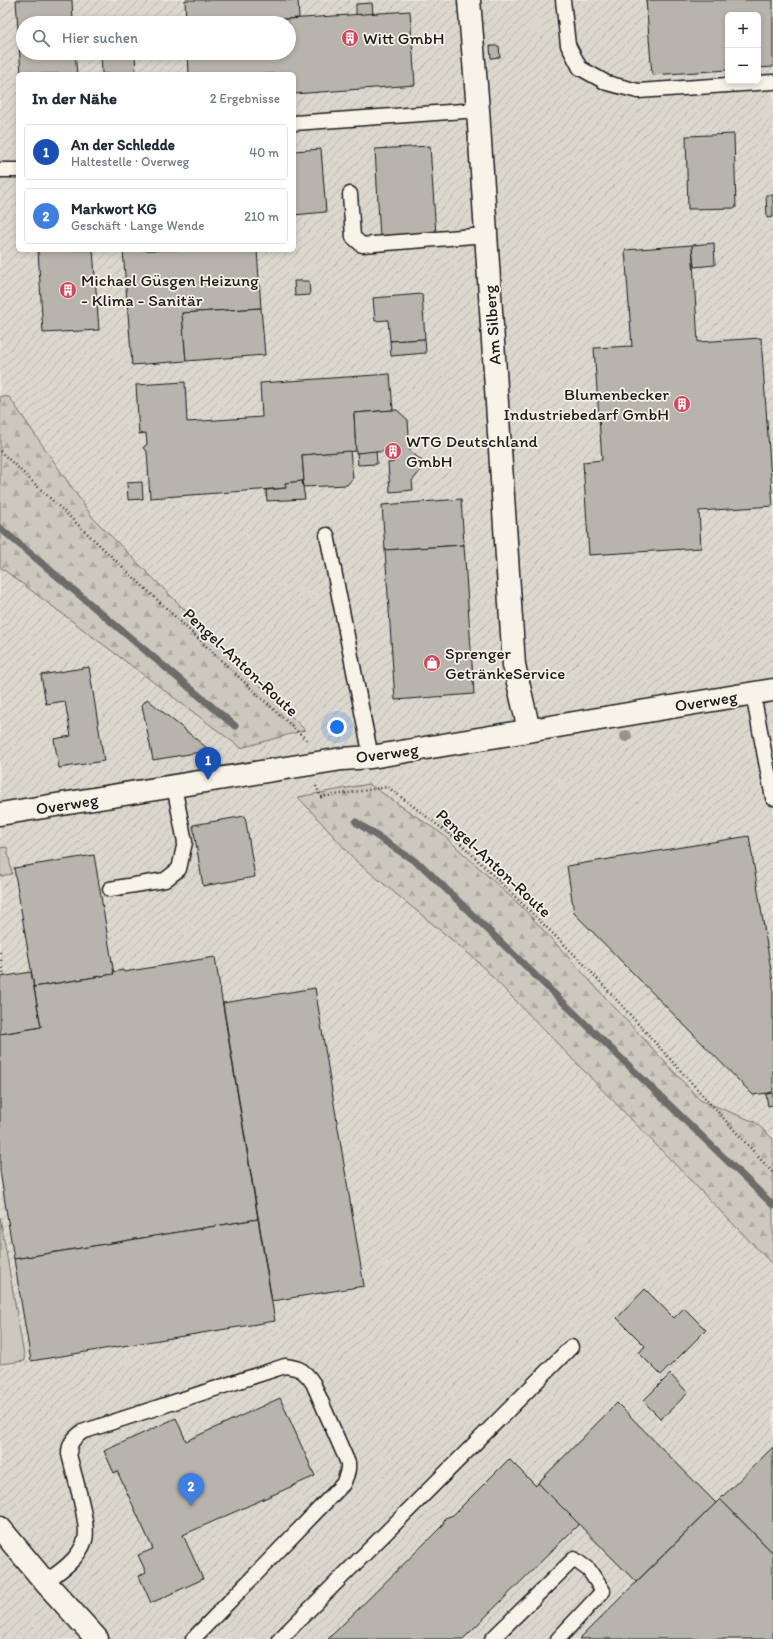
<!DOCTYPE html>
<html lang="de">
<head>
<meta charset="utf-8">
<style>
  :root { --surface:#fff; --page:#f6f6f7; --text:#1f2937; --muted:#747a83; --line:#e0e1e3; --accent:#7c3aed }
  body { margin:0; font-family:Itim,sans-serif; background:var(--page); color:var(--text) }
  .controls { position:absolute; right:12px; top:12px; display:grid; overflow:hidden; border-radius:6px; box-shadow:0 2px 6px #0003 }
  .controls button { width:36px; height:36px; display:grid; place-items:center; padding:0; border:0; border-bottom:1px solid var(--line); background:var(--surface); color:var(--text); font:20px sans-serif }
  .you { position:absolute; left:337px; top:727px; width:14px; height:14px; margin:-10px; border:3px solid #fff; border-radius:50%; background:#1a73e8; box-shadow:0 0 0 6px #1a73e833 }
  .badge { display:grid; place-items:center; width:26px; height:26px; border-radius:50%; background:var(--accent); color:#fff; font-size:13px; font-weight:700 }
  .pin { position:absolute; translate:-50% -33px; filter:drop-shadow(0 1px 2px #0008) }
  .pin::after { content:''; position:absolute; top:21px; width:14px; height:12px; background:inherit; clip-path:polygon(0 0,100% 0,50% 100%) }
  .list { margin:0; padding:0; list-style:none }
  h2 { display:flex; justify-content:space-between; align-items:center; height:52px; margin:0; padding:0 16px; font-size:17px }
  h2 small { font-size:13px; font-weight:400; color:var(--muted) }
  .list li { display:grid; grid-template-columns:26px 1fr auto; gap:12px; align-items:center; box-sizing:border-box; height:56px; margin:0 8px 8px; padding:0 8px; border:1px solid var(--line); border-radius:6px }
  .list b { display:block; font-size:15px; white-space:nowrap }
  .list p { margin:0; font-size:13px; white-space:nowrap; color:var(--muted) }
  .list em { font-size:13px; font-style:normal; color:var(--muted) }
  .icon { flex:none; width:22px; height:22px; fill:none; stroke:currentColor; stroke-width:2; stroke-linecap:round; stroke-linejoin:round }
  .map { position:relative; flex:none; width:773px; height:1639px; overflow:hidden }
  .search { position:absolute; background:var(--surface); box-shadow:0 2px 6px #0003; left:16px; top:16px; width:280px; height:44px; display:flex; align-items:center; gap:10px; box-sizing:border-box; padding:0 14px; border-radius:22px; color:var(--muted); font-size:15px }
  .panel { position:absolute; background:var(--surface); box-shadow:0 2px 6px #0003; left:16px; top:72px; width:280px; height:180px; border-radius:6px }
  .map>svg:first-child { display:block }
</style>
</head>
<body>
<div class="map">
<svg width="773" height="1639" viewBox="0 0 773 1639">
  <defs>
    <pattern id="industrial-furrows" width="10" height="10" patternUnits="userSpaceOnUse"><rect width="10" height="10" fill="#dad7ce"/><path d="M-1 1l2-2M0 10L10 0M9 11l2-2" fill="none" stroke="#bab8b0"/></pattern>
    <pattern id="forest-firs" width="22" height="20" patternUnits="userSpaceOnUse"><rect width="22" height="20" fill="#ccc8c0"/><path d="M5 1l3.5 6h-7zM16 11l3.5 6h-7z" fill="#afaba4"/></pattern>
  </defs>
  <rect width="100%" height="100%" fill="#eae6dc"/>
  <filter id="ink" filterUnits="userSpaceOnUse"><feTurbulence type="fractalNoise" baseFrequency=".025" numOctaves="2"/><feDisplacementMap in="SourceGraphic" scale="8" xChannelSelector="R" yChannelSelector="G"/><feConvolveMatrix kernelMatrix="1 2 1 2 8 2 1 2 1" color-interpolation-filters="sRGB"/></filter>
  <g filter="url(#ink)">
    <path fill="url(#industrial-furrows)" fill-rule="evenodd" d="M0 0H773V1639H0ZM728 15H758V81H728ZM23 23H289V53H23ZM18 74H294V250H18Z"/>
    <g fill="#ccc8c0" stroke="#74726e">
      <polygon points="7,847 12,874 0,876 0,848"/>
      <polygon points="0,1217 25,1361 0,1364"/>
    </g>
    <g fill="url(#forest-firs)" stroke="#74726e">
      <polygon points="0,396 9,397 93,518 305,730 241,748 0,567"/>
      <polygon points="369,784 442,834 522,907 700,1100 755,1122 773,1139 773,1265 475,959 356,861 298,797"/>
    </g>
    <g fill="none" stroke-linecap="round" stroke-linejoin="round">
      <g stroke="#6d6c68" stroke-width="7">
        <polyline points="0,528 235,726"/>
        <polyline points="356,822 422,866 773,1205"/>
      </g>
    </g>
    <g fill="#b6b4ac" stroke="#1c1c1c">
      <polygon points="16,0 72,0 73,23 23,23 23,53 75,53 77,74 21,74"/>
      <polygon points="185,0 298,0 299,18 227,23 186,23"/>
      <polygon points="646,0 773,0 773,67 758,68 758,15 728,15 728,70 652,75"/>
      <polygon points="372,3 373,14 356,15 356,4"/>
      <polygon points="410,11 415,85 294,94 294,74 189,74 188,53 289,53 289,23 227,23"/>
      <polygon points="490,46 499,46 500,57 491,58"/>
      <polygon points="101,53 135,53 136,74 102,74"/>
      <polygon points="734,134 736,208 688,209 686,136"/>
      <polygon points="430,146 436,234 380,238 375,149"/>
      <polygon points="321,149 326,212 294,215 294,151"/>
      <polygon points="766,195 773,195 773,217 767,218"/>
      <polygon points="714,243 715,265 694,267 692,245"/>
      <polygon points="692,245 698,342 761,338 773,506 699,511 701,548 589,555 583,462 602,460 594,348 631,346 632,347 625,250"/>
      <polygon points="38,250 93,250 99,330 43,333"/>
      <polygon points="123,250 257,250 261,308 182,313 186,361 132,365"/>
      <polygon points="294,281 309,281 310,295 295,296"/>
      <polygon points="422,294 425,339 390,341 388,320 375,321 373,298"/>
      <polygon points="261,308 265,355 186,361 182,313"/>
      <polygon points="425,339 426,353 391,356 390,341"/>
      <polygon points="390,374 393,410 354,413 356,451 302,455 304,481 285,483 286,488 150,498 147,451 143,448 147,444 146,433 139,434 136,385 185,382 187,422 262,417 260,383"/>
      <polygon points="393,410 397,410 408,420 410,451 426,464 412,481 413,490 390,492 388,463 394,462 394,451 356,453 354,413"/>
      <polygon points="350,451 353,478 347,485 303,487 302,481 304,481 302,455"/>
      <polygon points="376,451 377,464 358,465 357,453"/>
      <polygon points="302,481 305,499 267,501 266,490 286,488 285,483"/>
      <polygon points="142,482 143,499 128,500 127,483"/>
      <polygon points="461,499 464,545 385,550 382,505"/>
      <polygon points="464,545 474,694 395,700 385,550"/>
      <polygon points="89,667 104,761 59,768 54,739 71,736 65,701 46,704 41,675"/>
      <polygon points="147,699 207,748 207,751 153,760 142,705"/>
      <polygon points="245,816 255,877 203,886 193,825"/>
      <polygon points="749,836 773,982 773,1092 768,1093 768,1094 767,1093 753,1095 574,913 567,866"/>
      <polygon points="94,855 114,974 34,987 14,868"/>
      <polygon points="215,957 258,1219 14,1259 0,1171 0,1034 41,1027 34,987 114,974 113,972 123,970 124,972"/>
      <polygon points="31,972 41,1027 0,1034 0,977"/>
      <polygon points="315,988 364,1286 272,1301 223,1003"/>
      <polygon points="773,1093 773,1105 768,1106 766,1094"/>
      <polygon points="258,1219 275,1321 31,1361 14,1259"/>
      <polygon points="645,1289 674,1318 684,1308 706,1330 661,1375 639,1353 645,1346 617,1318"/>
      <polygon points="670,1374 688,1393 661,1419 643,1401"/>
      <polygon points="280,1398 315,1476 183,1535 203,1579 151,1603 139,1576 146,1572 138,1555 153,1549 117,1471 114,1473 104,1451 176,1418 186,1441"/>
      <polygon points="617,1403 716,1503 636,1582 538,1483"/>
      <polygon points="773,1447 773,1553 720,1499"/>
      <polygon points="509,1459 536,1486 538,1483 579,1524 463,1639 328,1639 442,1526 445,1518 453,1515"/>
      <polygon points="720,1499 773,1553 773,1639 579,1639"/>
    </g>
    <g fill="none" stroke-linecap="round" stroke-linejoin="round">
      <g stroke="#1c1c1c" stroke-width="17">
        <g id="service">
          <polyline points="563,0 568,45 580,68 607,83 638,91 773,82"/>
          <polyline points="294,123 478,110"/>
          <polyline points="0,170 18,170"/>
          <polyline points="350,194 353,237 362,245 486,235"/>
          <polyline points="327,535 371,757"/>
          <polyline points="753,694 773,798"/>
          <polyline points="110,889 165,880 179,869 185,842 174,786"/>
          <path d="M45 1582C61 1571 79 1559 85 1540 90 1524 73 1472 69 1454 69 1443 73 1439 82 1432L285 1366C300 1368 304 1370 313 1383L348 1463C349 1471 346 1477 343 1484L193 1639"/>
          <polyline points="280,1639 571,1347"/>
          <polyline points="492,1639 574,1559 589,1570 603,1591 558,1639"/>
        </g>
      </g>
      <g stroke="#1c1c1c" stroke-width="25">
        <polyline id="minor" points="469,0 478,110 514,665 529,730"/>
      </g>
      <g stroke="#1c1c1c" stroke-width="25">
        <g id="tertiary">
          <polyline points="0,814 342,759 371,757 773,690"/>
          <polyline points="0,1528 45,1582 97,1639"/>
        </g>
      </g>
      <g stroke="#1c1c1c" stroke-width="2.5" stroke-dasharray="1 3" stroke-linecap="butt">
        <polyline points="0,451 258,695 308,741"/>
        <polyline points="316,786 321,797 388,787 457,840 585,965 773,1173"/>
        <polyline points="0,952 4,977"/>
      </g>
      <use href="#service" stroke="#f7f3e8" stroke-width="14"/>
      <use href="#minor" stroke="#f7f3e8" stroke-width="22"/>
      <use href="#tertiary" stroke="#f7f3e8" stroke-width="22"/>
    </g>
    <circle fill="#96948d" cx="626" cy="736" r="6"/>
  </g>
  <defs>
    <g id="building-disc" transform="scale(0.9)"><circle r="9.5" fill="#d1495b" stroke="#f7f3e8"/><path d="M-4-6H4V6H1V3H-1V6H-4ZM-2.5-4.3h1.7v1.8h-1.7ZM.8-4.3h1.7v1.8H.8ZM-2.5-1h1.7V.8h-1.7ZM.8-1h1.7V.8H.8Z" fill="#fff"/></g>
    <g id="shop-disc" transform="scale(0.9)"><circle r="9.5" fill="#d1495b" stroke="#f7f3e8"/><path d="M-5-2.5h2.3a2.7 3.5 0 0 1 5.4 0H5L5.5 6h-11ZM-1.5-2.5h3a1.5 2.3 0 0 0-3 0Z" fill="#fff"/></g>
  </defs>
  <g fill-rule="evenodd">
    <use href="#building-disc" x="350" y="38"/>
    <use href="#building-disc" x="68" y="290"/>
    <use href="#building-disc" x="682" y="404"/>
    <use href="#building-disc" x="393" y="451"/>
    <use href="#shop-disc" x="432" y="663"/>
  </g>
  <g text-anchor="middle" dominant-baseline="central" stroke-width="3.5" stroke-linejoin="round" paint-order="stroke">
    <g font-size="17" fill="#1c1c1c" stroke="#f7f3e8" text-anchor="start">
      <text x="363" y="38">Witt GmbH</text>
      <text x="81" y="280">Michael Güsgen Heizung<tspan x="81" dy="20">- Klima - Sanitär</tspan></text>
      <text x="669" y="394" text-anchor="end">Blumenbecker<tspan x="669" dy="20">Industriebedarf GmbH</tspan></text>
      <text x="406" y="441">WTG Deutschland<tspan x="406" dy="20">GmbH</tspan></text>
      <text x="445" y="653">Sprenger<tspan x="445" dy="20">GetränkeService</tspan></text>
    </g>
    <g font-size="17" fill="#1c1c1c" stroke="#f7f3e8">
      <text transform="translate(492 325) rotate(-94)">Am Silberg</text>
      <text transform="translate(241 662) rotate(43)">Pengel-Anton-Route</text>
      <text transform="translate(706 701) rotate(-9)">Overweg</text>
      <text transform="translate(387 753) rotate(-8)">Overweg</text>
      <text transform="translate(67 804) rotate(-9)">Overweg</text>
      <text transform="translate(494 863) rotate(43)">Pengel-Anton-Route</text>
    </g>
  </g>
</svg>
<div class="controls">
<button>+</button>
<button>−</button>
</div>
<div class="you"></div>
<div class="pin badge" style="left:208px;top:780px;background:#1a4fb4">1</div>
<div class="pin badge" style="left:191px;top:1506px;background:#3f7fe0">2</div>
<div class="search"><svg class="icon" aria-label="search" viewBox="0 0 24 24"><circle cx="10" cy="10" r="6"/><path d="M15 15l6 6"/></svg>Hier suchen</div>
<section class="panel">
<h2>In der Nähe<small>2 Ergebnisse</small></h2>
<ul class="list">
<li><span class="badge" style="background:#1a4fb4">1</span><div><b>An der Schledde</b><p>Haltestelle · Overweg</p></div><em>40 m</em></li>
<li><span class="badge" style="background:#3f7fe0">2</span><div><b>Markwort KG</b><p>Geschäft · Lange Wende</p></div><em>210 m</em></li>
</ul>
</section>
</div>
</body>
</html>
